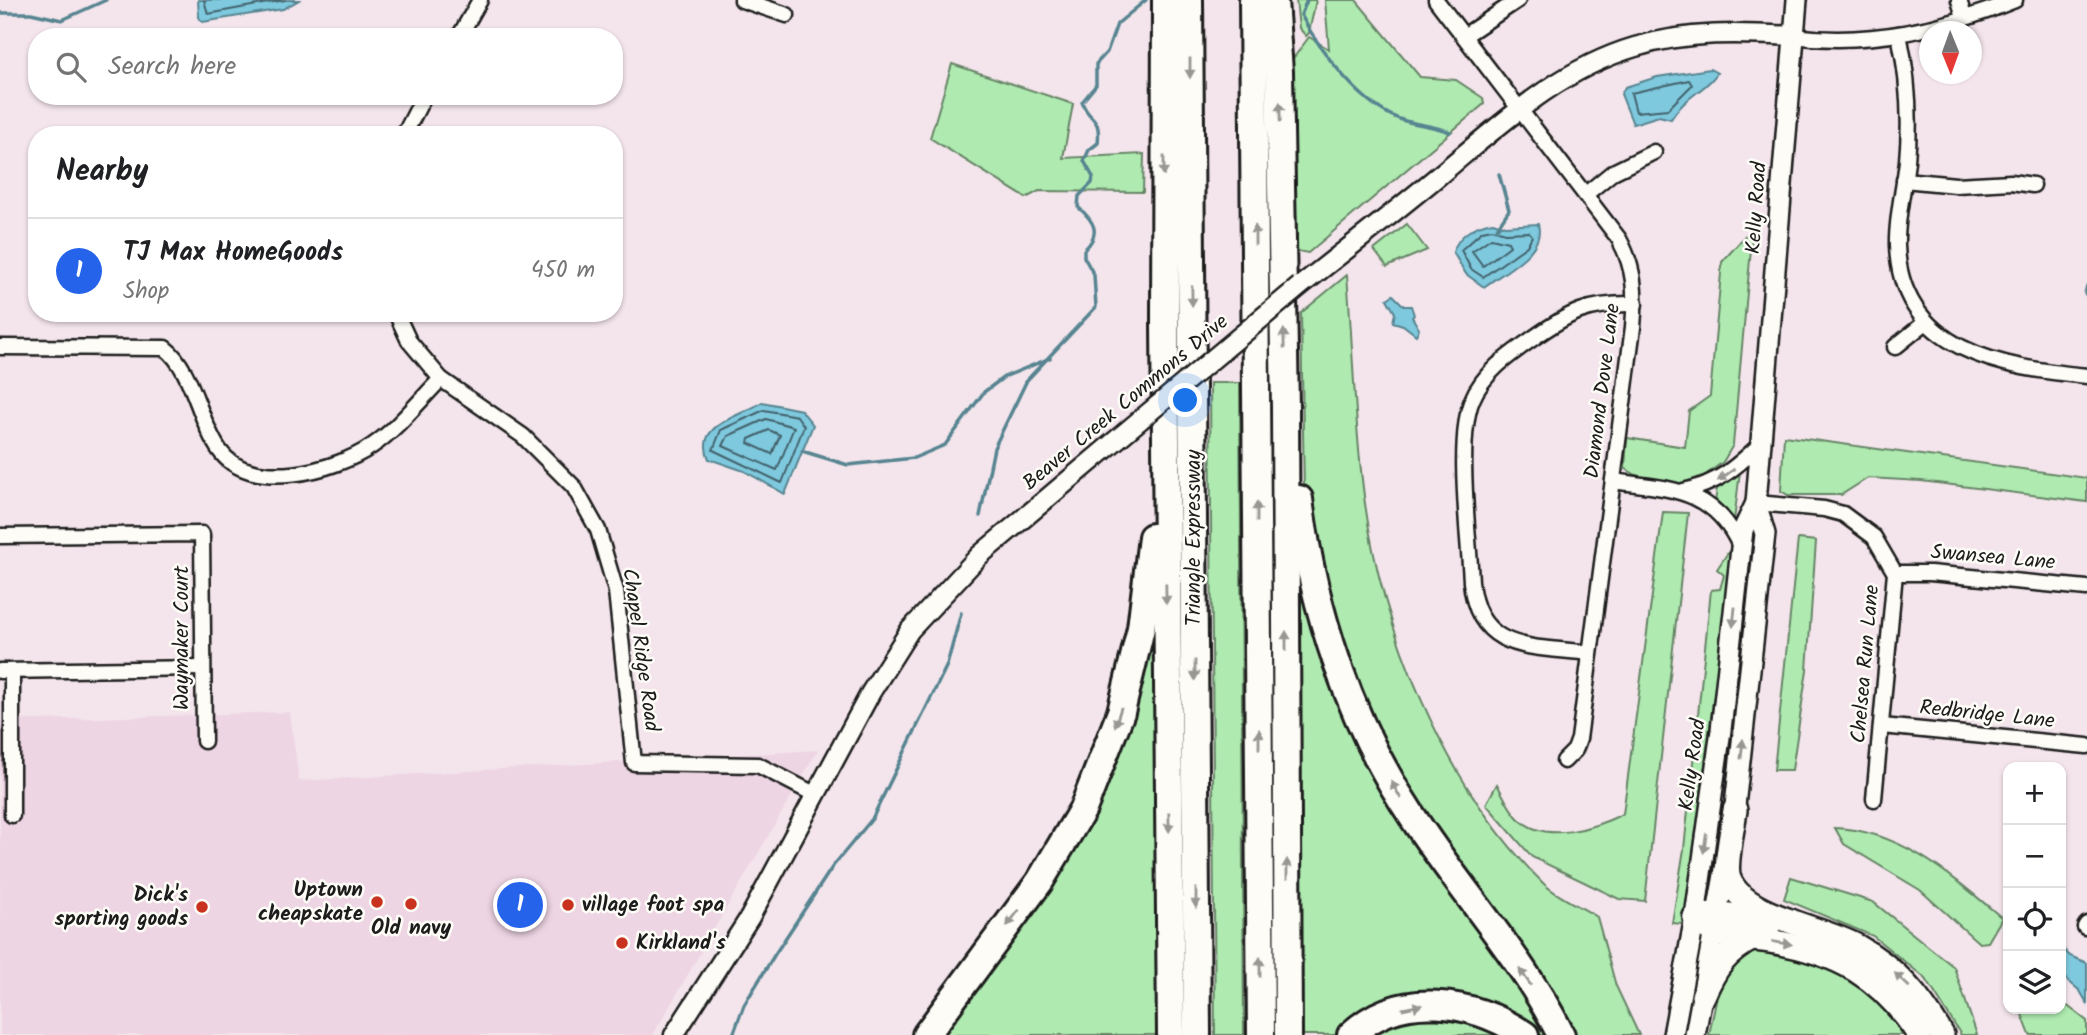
<!DOCTYPE html>
<html lang="en">
<head>
<meta charset="utf-8">
<style>
  :root { --surface:#fff; --page:#f2f2f2; --text:#202124; --muted:#757577; --line:#e0e0e0; --accent:#2563eb }
  body { margin:0; font-family:Kalam,sans-serif; background:var(--page); color:var(--text) }
  .controls { position:absolute; right:21px; bottom:21px; display:grid; overflow:hidden; border-radius:14px; box-shadow:0 2px 5px #0004 }
  .controls button { width:63px; height:63px; display:grid; place-items:center; padding:0; border:0; border-bottom:2px solid var(--line); background:var(--surface); color:var(--text); font:35px sans-serif }
  .compass { position:absolute; left:1919px; top:21px; width:63px; height:63px; border-radius:50%; background:var(--surface); box-shadow:0 2px 5px #0004; rotate:179deg }
  .you { position:absolute; left:1186px; top:401px; width:24px; height:24px; margin:-18px; border:5px solid #fff; border-radius:50%; background:#1a73e8; box-shadow:0 0 0 10px #1a73e833 }
  .badge { display:grid; place-items:center; width:46px; height:46px; border-radius:50%; background:var(--accent); color:#fff; font-size:23px; font-weight:700 }
  .pin { position:absolute; translate:-50% -50%; border:4px solid #fff; box-shadow:0 2px 7px #0006 }
  .list { margin:0; padding:0; list-style:none }
  h2 { display:flex; justify-content:space-between; align-items:center; height:91px; margin:0; padding:0 28px; font-size:30px }
  h2 small { font-size:23px; font-weight:400; color:var(--muted) }
  .list li { display:grid; grid-template-columns:46px 1fr auto; gap:21px; align-items:center; box-sizing:border-box; height:105px; padding:0 28px; border-top:2px solid var(--line) }
  .list b { display:block; font-size:26px; white-space:nowrap }
  .list p { margin:0; font-size:23px; white-space:nowrap; color:var(--muted) }
  .list em { font-size:23px; font-style:normal; color:var(--muted) }
  .icon { flex:none; width:38px; height:38px; fill:none; stroke:currentColor; stroke-width:2; stroke-linecap:round; stroke-linejoin:round }
  .map { position:relative; flex:none; width:2087px; height:1035px; overflow:hidden }
  .search { position:absolute; background:var(--surface); box-shadow:0 2px 5px #0004; left:28px; top:28px; width:595px; height:77px; display:flex; align-items:center; gap:18px; box-sizing:border-box; padding:0 24px; border-radius:28px; color:var(--muted); font-size:26px }
  .panel { position:absolute; background:var(--surface); box-shadow:0 2px 5px #0004; left:28px; top:126px; width:595px; height:196px; border-radius:28px }
  .map>svg:first-child { display:block }
</style>
</head>
<body>
<div class="map">
<svg width="2087" height="1035" viewBox="0 0 2087 1035">
  <rect width="100%" height="100%" fill="#f4e5ec"/>
  <filter id="ink" filterUnits="userSpaceOnUse"><feTurbulence type="fractalNoise" baseFrequency=".0143" numOctaves="2"/><feDisplacementMap in="SourceGraphic" scale="14" xChannelSelector="R" yChannelSelector="G"/><feConvolveMatrix kernelMatrix="1 2 1 2 8 2 1 2 1" color-interpolation-filters="sRGB"/></filter>
  <g filter="url(#ink)">
    <polygon fill="#eed5e4" points="290,712 299,781 818,750 653,1035 0,1035 0,721"/>
    <g fill="#afebb1" stroke="#668466" stroke-width="2">
      <polygon points="1296,0 1316,0 1309,33 1306,36 1299,28"/>
      <polygon points="1325,0 1356,0 1420,77 1456,80 1483,98 1484,104 1308,253 1297,251 1292,60 1309,37 1329,49"/>
      <polygon points="952,64 1073,104 1063,158 1144,154 1143,192 1039,191 1026,198 930,138"/>
      <polygon points="1407,224 1427,250 1387,267 1374,250"/>
      <path d="M1753 227 1733 445 1723 462 1708 473 1711 479C1687 487 1646 485 1625 468L1627 438 1685 447 1689 411 1710 396 1722 262Z"/>
      <path d="M1347 275C1353 346 1354 417 1363 488 1379 626 1443 784 1543 883 1557 897 1580 906 1597 917L1616 986 1639 1035H1569L1392 768 1333 627 1304 490 1301 313Z"/>
      <polygon points="1210,383 1240,383 1244,1035 1215,1035"/>
      <polygon points="1784,436 2087,478 2087,502 1921,481 1868,478 1841,495 1788,495 1781,491"/>
      <polygon points="1740,471 1734,521 1715,503 1717,487"/>
      <path d="M1663 512 1688 513 1645 901 1619 899 1532 857 1486 804 1497 784C1503 795 1509 809 1518 818 1545 845 1594 828 1623 814Z"/>
      <polygon points="1798,539 1816,541 1807,670 1792,770 1774,770"/>
      <polygon points="1298,544 1326,652 1553,1035 1537,1035 1470,1000 1340,1035 1297,1035"/>
      <polygon points="1731,548 1731,566 1684,924 1672,923 1684,849 1711,590 1720,589 1724,575 1717,569"/>
      <polygon points="1148,629 1156,629 1163,1035 935,1035 1032,905"/>
      <path d="M1835 828C1901 830 1953 877 2002 918L1988 942 1979 943 1920 890 1844 844Z"/>
      <polygon points="1791,877 1873,902 1954,967 1977,1035 1961,1035 1926,979 1873,936 1784,899"/>
      <polygon points="1758,948 1830,965 1873,991 1910,1035 1709,1035 1723,968"/>
      <polygon points="2061,1001 2087,1021 2087,1035 2030,1035 2020,1009 2061,1009"/>
      <polygon points="1434,1011 1511,1035 1362,1035 1369,1030"/>
    </g>
    <g fill="#7ec9de" stroke="#578490" stroke-width="2">
      <polygon points="198,0 299,0 283,9 203,22 199,18"/>
      <path d="M1710 69 1717 73C1709 88 1684 97 1671 119L1659 116 1633 124 1621 94 1625 87 1657 77Z"/>
      <path d="M1493 222 1505 226 1538 224C1546 252 1504 271 1484 287L1466 274 1453 252C1458 235 1475 225 1493 222Z"/>
      <polygon points="1393,295 1404,306 1411,306 1414,315 1412,317 1419,329 1416,335 1403,325 1393,322 1395,313 1387,299"/>
      <path d="M762 402 801 410 813 425 785 494 744 471 709 459C693 423 742 417 762 402Z"/>
      <polygon points="2061,947 2070,956 2087,963 2087,1003 2080,991 2061,975"/>
    </g>
    <g fill="none" stroke-linecap="round" stroke-linejoin="round">
      <g stroke="#43616a" stroke-width="2">
        <polyline points="204,0 208,14 285,0"/>
        <polygon points="1689,80 1692,85 1668,109 1636,112 1631,93"/>
        <polygon points="1492,229 1505,233 1529,232 1532,236 1527,246 1483,277 1471,269 1461,250 1482,231"/>
        <polygon points="1491,238 1508,242 1510,246 1483,266 1472,251"/>
        <polygon points="764,410 797,416 804,426 782,483 713,450 721,430"/>
        <polygon points="766,419 794,427 777,470 723,446 728,436"/>
        <polygon points="769,430 780,435 772,454 748,443 749,439"/>
      </g>
      <g stroke="#578490" stroke-width="3.5">
        <path d="M1307 0 1301 15C1321 52 1361 106 1402 120 1418 125 1434 126 1450 132"/>
        <polyline points="0,13 31,13 62,20 106,0"/>
        <polyline points="1497,228 1509,210 1499,174"/>
        <polyline points="2085,294 2087,286"/>
        <polyline points="802,451 848,465 914,458 945,445 984,392 1004,377 1050,358"/>
        <path d="M980 516 994 448 1027 380 1096 307 1094 275 1084 257V250C1102 233 1094 221 1078 207L1079 196 1092 183 1093 177 1084 161 1089 150 1098 143C1101 114 1089 122 1082 102L1096 85V64L1107 52 1117 24 1146 0"/>
        <polyline points="733,1035 744,1005 775,954 833,866 872,819 947,665 961,613"/>
      </g>
      <g stroke="#1c1c1c" stroke-width="19">
        <g id="minor">
          <polyline points="742,0 787,15"/>
          <path d="M1436 0 1619 239C1635 268 1636 294 1633 327L1579 739 1575 750 1564 761"/>
          <polyline points="1959,0 1964,17"/>
          <path d="M1899 34C1908 76 1911 118 1907 161 1904 189 1896 218 1897 246 1901 352 2004 368 2087 376"/>
          <polyline points="1464,36 1518,0"/>
          <path d="M1793 36C1868 46 1946 29 2015 0"/>
          <polyline points="459,37 480,0"/>
          <polyline points="404,135 424,96"/>
          <polyline points="1904,180 1956,185 2011,182 2033,185"/>
          <polyline points="1586,194 1613,172 1654,152"/>
          <polyline points="396,313 409,341 441,379 523,436 574,487 598,530 616,591 634,763 758,765 816,795"/>
          <path d="M0 347 165 348C193 369 199 422 220 451 250 493 336 471 372 446 397 429 419 401 441 379"/>
          <polyline points="1895,347 1926,322"/>
          <path d="M1613 481C1670 489 1714 488 1740 546"/>
          <path d="M1683 491C1718 484 1736 467 1762 443"/>
          <polyline points="1756,503 1824,509 1843,514 1874,537 1895,573 1874,799"/>
          <polyline points="0,536 202,534 204,741"/>
          <polyline points="1895,573 1930,573 2087,588"/>
          <path d="M1589 653C1532 646 1478 653 1471 582 1469 537 1456 439 1472 400 1483 373 1509 355 1532 339 1570 312 1588 303 1635 304"/>
          <polyline points="0,671 202,668"/>
          <polyline points="1882,726 2087,746"/>
          <polyline points="12,815 12,671"/>
          <polyline points="2085,927 2087,924"/>
        </g>
      </g>
      <g stroke="#1c1c1c" stroke-width="23">
        <g id="tertiary">
          <path d="M1300 286C1346 250 1392 214 1437 177 1499 126 1557 70 1635 47 1688 31 1740 33 1793 36"/>
          <polyline points="674,1035 750,917 871,692 910,630 980,555 1140,420"/>
        </g>
      </g>
      <g stroke="#1c1c1c" stroke-width="24">
        <g id="secondary">
          <polyline points="1733,824 1765,534 1756,503 1797,0"/>
          <polyline points="1673,1035 1695,917 1721,730 1743,530 1756,503"/>
          <polyline points="1695,1035 1726,864"/>
        </g>
      </g>
      <g stroke="#1c1c1c" stroke-width="28">
        <g id="trunk">
          <path d="M1735 810C1733 827 1724 866 1729 879 1743 917 1824 927 1858 947 1896 968 1920 998 1942 1035"/>
          <path d="M1695 917C1701 922 1709 931 1716 933 1731 939 1753 938 1769 941 1838 952 1881 976 1919 1035"/>
          <polyline points="1695,917 1718,913 1771,922"/>
          <path d="M1703 996C1715 968 1725 953 1753 938"/>
        </g>
      </g>
      <g stroke="#1c1c1c" stroke-width="32">
        <g id="motorway">
          <polyline points="1166,0 1165,322 1171,1035"/>
          <polyline points="1189,0 1197,1035"/>
          <polyline points="1253,0 1261,1035"/>
          <polyline points="1274,0 1279,72 1285,408 1288,1035"/>
          <path d="M1299 499C1313 610 1350 723 1412 816 1459 889 1523 958 1561 1035"/>
          <polyline points="926,1035 1040,881 1083,809 1121,712 1141,628 1152,537"/>
          <path d="M1351 1035C1400 988 1474 1001 1525 1035"/>
        </g>
      </g>
      <use href="#minor" stroke="#fdfcf7" stroke-width="14"/>
      <use href="#tertiary" stroke="#fdfcf7" stroke-width="18"/>
      <use href="#secondary" stroke="#fdfcf7" stroke-width="19"/>
      <use href="#trunk" stroke="#fdfcf7" stroke-width="23"/>
      <use href="#motorway" stroke="#fdfcf7" stroke-width="26"/>
      <g stroke="#1c1c1c" stroke-width="23" stroke-linecap="butt">
        <polyline id="tertiary-bridge" points="1140,420 1300,286"/>
      </g>
      <use href="#tertiary-bridge" stroke="#fdfcf7" stroke-width="18"/>
    </g>
    <defs><path id="oneway-solid" d="M-6-.8H1V-3.2L6.5 0L1 3.2V.8H-6Z" transform="scale(1.75)"/></defs>
    <g fill="#989794">
      <use href="#oneway-solid" transform="translate(1190 68) rotate(90)"/>
      <use href="#oneway-solid" transform="translate(1280 112) rotate(-91)"/>
      <use href="#oneway-solid" transform="translate(1164 166) rotate(90)"/>
      <use href="#oneway-solid" transform="translate(1255 235) rotate(-90)"/>
      <use href="#oneway-solid" transform="translate(1192 296) rotate(89)"/>
      <use href="#oneway-solid" transform="translate(1284 339) rotate(-91)"/>
      <use href="#oneway-solid" transform="translate(1726 475) rotate(145)"/>
      <use href="#oneway-solid" transform="translate(1257 512) rotate(-90)"/>
      <use href="#oneway-solid" transform="translate(1166 594) rotate(89)"/>
      <use href="#oneway-solid" transform="translate(1734 617) rotate(96)"/>
      <use href="#oneway-solid" transform="translate(1286 641) rotate(-90)"/>
      <use href="#oneway-solid" transform="translate(1195 670) rotate(90)"/>
      <use href="#oneway-solid" transform="translate(1118 717) rotate(108)"/>
      <use href="#oneway-solid" transform="translate(1259 739) rotate(-90)"/>
      <use href="#oneway-solid" transform="translate(1742 749) rotate(-84)"/>
      <use href="#oneway-solid" transform="translate(1396 790) rotate(-120)"/>
      <use href="#oneway-solid" transform="translate(1169 822) rotate(89)"/>
      <use href="#oneway-solid" transform="translate(1705 843) rotate(98)"/>
      <use href="#oneway-solid" transform="translate(1287 869) rotate(-90)"/>
      <use href="#oneway-solid" transform="translate(1196 898) rotate(90)"/>
      <use href="#oneway-solid" transform="translate(1013 918) rotate(127)"/>
      <use href="#oneway-solid" transform="translate(1782 943) rotate(9)"/>
      <use href="#oneway-solid" transform="translate(1260 967) rotate(-90)"/>
      <use href="#oneway-solid" transform="translate(1525 977) rotate(-125)"/>
      <use href="#oneway-solid" transform="translate(1902 980) rotate(-136)"/>
      <use href="#oneway-solid" transform="translate(1412 1007) rotate(-11)"/>
    </g>
  </g>
  <g fill="#c8321e" stroke="#fdfcf7" stroke-width="2.5">
    <circle cx="377" cy="902" r="7"/>
    <circle cx="411" cy="904" r="7"/>
    <circle cx="568" cy="905" r="7"/>
    <circle cx="202" cy="907" r="7"/>
    <circle cx="622" cy="943" r="7"/>
  </g>
  <g text-anchor="middle" dominant-baseline="central" stroke-width="5" stroke-linejoin="round" paint-order="stroke">
    <g font-size="21" fill="#1c1c1c" stroke="#fdfcf7">
      <text transform="translate(1757 208) rotate(-86)">Kelly Road</text>
      <text transform="translate(1603 391) rotate(-83)">Diamond Dove Lane</text>
      <text transform="translate(1126 403) rotate(-40)">Beaver Creek Commons Drive</text>
      <text transform="translate(1194 538) rotate(-90)">Triangle Expressway</text>
      <text transform="translate(1993 558) rotate(5)">Swansea Lane</text>
      <text transform="translate(182 638) rotate(-90)">Waymaker Court</text>
      <text transform="translate(640 650) rotate(82)">Chapel Ridge Road</text>
      <text transform="translate(1866 664) rotate(-85)">Chelsea Run Lane</text>
      <text transform="translate(1987 715) rotate(6)">Redbridge Lane</text>
      <text transform="translate(1693 765) rotate(-82)">Kelly Road</text>
    </g>
    <g font-size="21" font-weight="bold" fill="#1c1c1c" stroke="#fdfcf7" text-anchor="end">
      <text x="363" y="890">Uptown<tspan x="363" dy="24">cheapskate</tspan></text>
      <text x="188" y="895">Dick's<tspan x="188" dy="24">sporting goods</tspan></text>
      <text x="582" y="905" text-anchor="start">village foot spa</text>
      <text x="411" y="928" text-anchor="middle">Old navy</text>
      <text x="636" y="943" text-anchor="start">Kirkland's</text>
    </g>
  </g>
</svg>
<div class="controls">
<button>+</button>
<button>−</button>
<button><svg class="icon" aria-label="locate" viewBox="0 0 24 24"><circle cx="12" cy="12" r="6"/><path d="M12 2v4M12 18v4M2 12h4M18 12h4"/></svg></button>
<button><svg class="icon" aria-label="layers" viewBox="0 0 24 24"><path d="M12 4l9 5-9 5-9-5zM3 14l9 5 9-5"/></svg></button>
</div>
<svg class="compass" viewBox="-18 -18 36 36"><path d="M0-13l5 13h-10z" fill="#e53935"/><path d="M0 13l5-13h-10z" fill="#757577"/></svg>
<div class="you"></div>
<div class="pin badge" style="left:520px;top:905px">1</div>
<div class="search"><svg class="icon" aria-label="search" viewBox="0 0 24 24"><circle cx="10" cy="10" r="6"/><path d="M15 15l6 6"/></svg>Search here</div>
<section class="panel">
<h2>Nearby<small></small></h2>
<ul class="list">
<li><span class="badge">1</span><div><b>TJ Max HomeGoods</b><p>Shop</p></div><em>450 m</em></li>
</ul>
</section>
</div>
</body>
</html>
